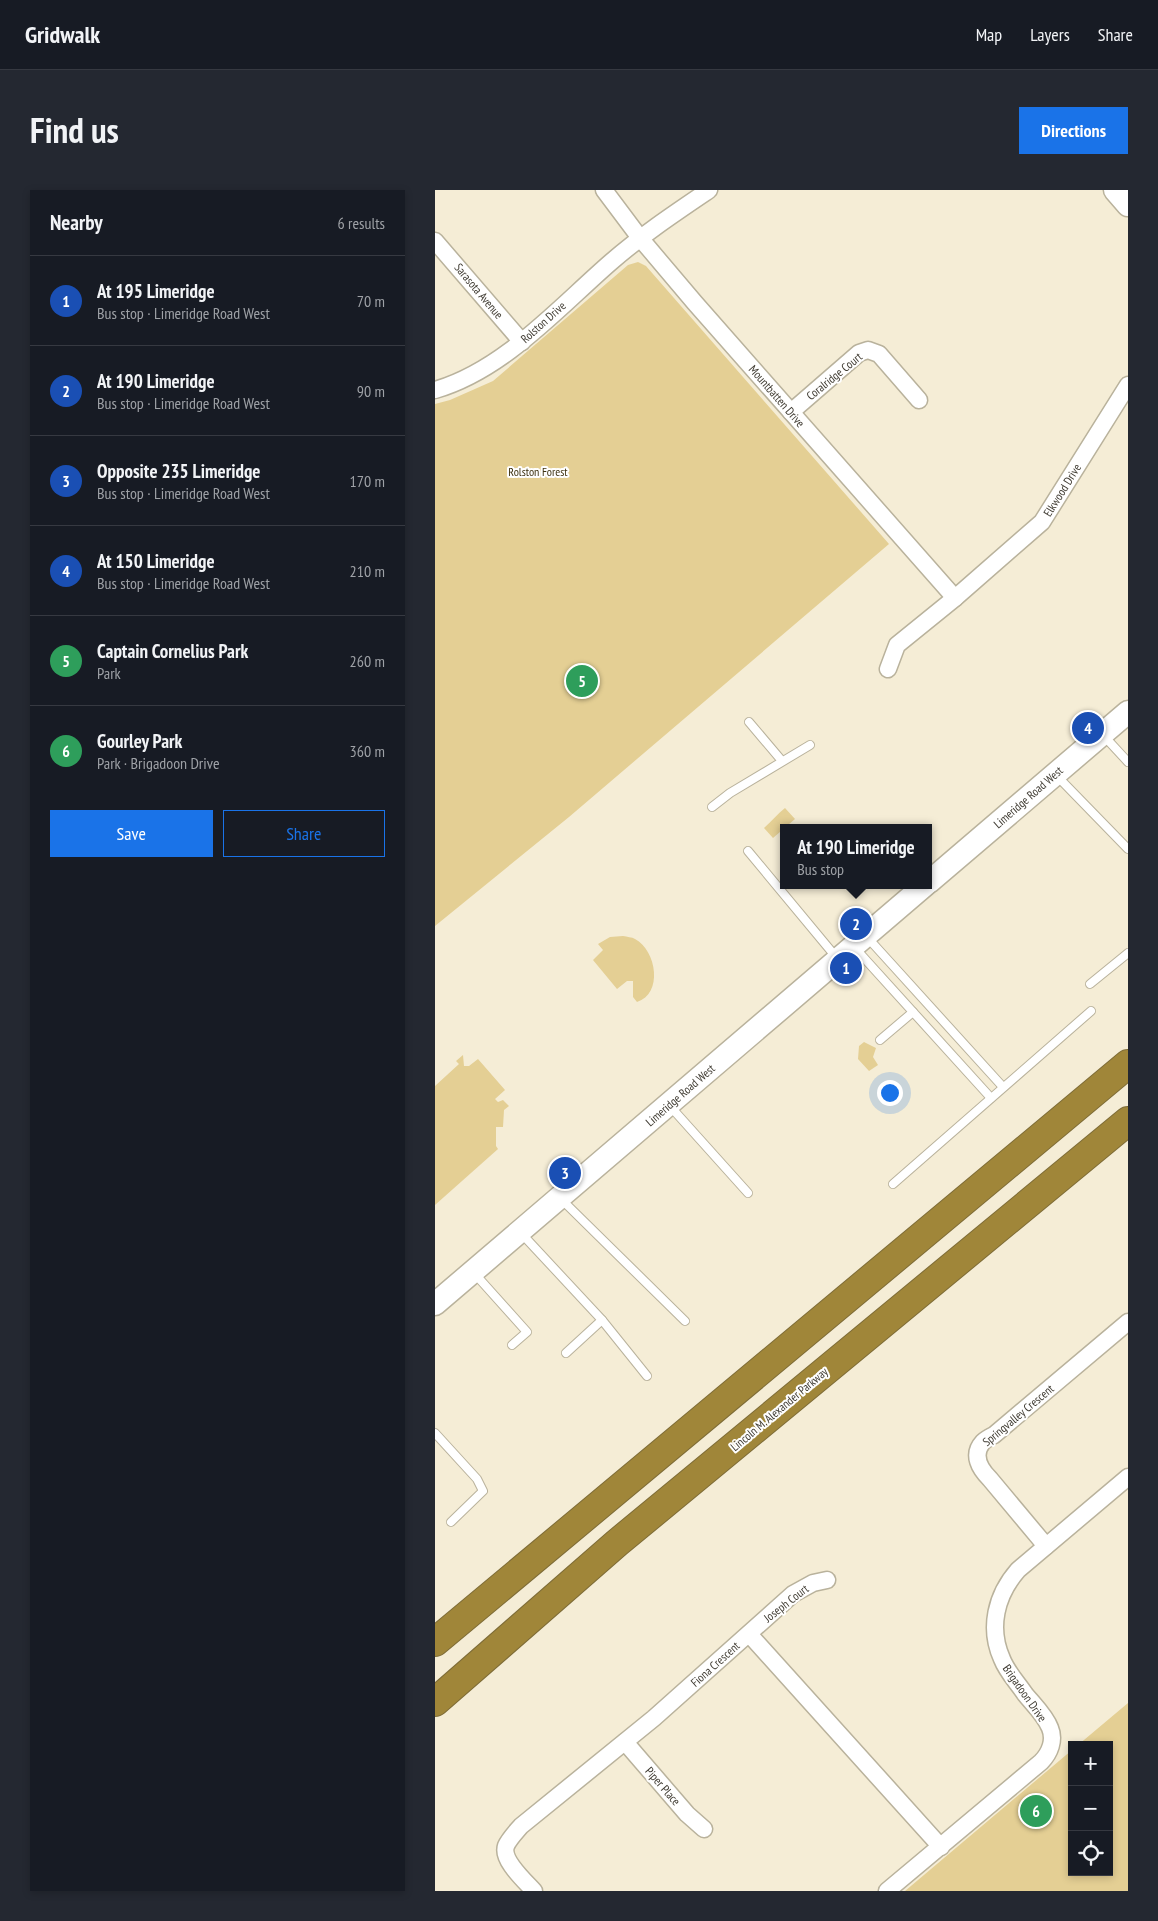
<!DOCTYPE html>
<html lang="en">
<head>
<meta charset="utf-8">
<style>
  :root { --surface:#171b24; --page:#242831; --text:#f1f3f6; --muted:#9ea1a6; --line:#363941; --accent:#1a73e8 }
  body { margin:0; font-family:"PT Sans Narrow",sans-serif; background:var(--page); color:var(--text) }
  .controls { position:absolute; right:15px; bottom:15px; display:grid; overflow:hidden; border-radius:0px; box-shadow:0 2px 8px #0003 }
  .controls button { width:45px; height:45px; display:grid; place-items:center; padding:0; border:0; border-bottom:1px solid var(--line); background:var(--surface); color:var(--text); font:25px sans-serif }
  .you { position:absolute; left:454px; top:902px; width:18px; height:18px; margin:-12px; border:4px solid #fff; border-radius:50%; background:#1a73e8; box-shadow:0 0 0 8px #1a73e833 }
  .badge { display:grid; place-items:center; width:32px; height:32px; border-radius:50%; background:var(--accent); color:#fff; font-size:16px; font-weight:700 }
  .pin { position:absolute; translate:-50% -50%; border:2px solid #fff; box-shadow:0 1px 5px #0006 }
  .popup { position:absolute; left:345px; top:634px; width:152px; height:65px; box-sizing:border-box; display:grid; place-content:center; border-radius:0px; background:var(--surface); filter:drop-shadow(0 1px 4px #0005); font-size:16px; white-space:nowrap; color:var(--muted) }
  .popup b { font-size:19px; color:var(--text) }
  .popup::after { content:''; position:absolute; left:50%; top:100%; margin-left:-10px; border:10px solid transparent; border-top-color:var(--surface) }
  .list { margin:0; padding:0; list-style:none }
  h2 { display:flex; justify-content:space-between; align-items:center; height:65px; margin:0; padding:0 20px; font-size:21px }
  h2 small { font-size:16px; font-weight:400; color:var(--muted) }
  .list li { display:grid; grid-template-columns:32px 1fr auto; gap:15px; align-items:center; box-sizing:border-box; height:90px; padding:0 20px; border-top:1px solid var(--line) }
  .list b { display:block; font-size:19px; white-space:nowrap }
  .list p { margin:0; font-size:16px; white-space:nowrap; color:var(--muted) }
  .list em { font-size:16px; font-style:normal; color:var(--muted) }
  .actions { display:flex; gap:10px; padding:15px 20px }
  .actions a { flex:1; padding:11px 0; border:1px solid var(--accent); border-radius:0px; text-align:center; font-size:18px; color:var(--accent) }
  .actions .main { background:var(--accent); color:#fff }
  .icon { flex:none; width:28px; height:28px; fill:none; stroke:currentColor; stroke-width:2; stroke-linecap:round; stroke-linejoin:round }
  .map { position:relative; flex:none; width:693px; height:1701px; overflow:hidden; border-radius:0px }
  header { display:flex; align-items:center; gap:30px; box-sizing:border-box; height:70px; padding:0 25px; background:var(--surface); border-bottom:1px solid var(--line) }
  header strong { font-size:24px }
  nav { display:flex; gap:28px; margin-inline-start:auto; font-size:18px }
  .intro { display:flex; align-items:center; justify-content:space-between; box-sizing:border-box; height:120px; padding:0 30px }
  h1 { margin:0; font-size:35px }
  .button { padding:12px 22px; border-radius:0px; background:var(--accent); color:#fff; font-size:18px; font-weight:700 }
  main { display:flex; gap:30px; padding:0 30px }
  aside { flex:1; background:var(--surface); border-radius:0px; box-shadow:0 2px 8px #0003 }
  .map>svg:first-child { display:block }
</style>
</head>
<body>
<header>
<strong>Gridwalk</strong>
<nav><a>Map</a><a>Layers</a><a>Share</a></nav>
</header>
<div class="intro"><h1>Find us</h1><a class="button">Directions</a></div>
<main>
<aside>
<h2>Nearby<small>6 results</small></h2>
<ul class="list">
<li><span class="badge" style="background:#1a4fb4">1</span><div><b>At 195 Limeridge</b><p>Bus stop · Limeridge Road West</p></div><em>70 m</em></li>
<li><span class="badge" style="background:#1a4fb4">2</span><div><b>At 190 Limeridge</b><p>Bus stop · Limeridge Road West</p></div><em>90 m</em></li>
<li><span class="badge" style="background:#1a4fb4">3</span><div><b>Opposite 235 Limeridge</b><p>Bus stop · Limeridge Road West</p></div><em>170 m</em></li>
<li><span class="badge" style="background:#1a4fb4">4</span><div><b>At 150 Limeridge</b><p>Bus stop · Limeridge Road West</p></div><em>210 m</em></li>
<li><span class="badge" style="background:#2e9e5b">5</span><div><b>Captain Cornelius Park</b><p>Park</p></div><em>260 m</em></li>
<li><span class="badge" style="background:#2e9e5b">6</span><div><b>Gourley Park</b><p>Park · Brigadoon Drive</p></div><em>360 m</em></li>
</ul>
<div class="actions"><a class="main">Save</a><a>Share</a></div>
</aside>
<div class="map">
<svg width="693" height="1701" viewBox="0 0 693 1701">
  <rect width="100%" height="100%" fill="#f5edd6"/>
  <g fill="#e4cf94">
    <polygon points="203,72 211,76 454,354 134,627 0,736 0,214 15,210 58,191 193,75"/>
    <path d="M350 618 360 629 338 648 329 638C337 631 342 624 350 618Z"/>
    <path d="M188 746C192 747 197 747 200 749 222 761 228 804 202 812L198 807V791H192L182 799 158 770 168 760 163 754 175 747Z"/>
    <polygon points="429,852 441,858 438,867 443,875 434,881 423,869 424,856"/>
    <polygon points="28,865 29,876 34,876 43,869 70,900 60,909 63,912 68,910 74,916 69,920 68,937 61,937 61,956 63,959 0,1015 0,896 24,874 21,871"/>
    <polygon points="693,1513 693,1701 470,1701 637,1560 637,1682 674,1682 674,1555 643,1555"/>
  </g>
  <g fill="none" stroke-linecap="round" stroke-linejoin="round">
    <g stroke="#b9b29c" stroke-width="10">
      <g id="lane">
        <polyline points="314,532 347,571"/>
        <polyline points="669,546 693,572"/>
        <polyline points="621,585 693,659"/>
        <polyline points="277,617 295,603 375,555"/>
        <polyline points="313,661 401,767"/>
        <polyline points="432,747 568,897"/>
        <polyline points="420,758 556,908"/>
        <polyline points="655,794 693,763"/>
        <polyline points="445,850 478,822"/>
        <polyline points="234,915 313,1003"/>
        <polyline points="458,994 656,821"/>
        <polyline points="126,1009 250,1131"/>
        <polyline points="86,1043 167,1130 212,1186"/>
        <polyline points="40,1084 92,1142 77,1155"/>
        <polyline points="131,1163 167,1130"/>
        <polyline points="0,1243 42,1289 48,1301 16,1332"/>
      </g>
    </g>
    <g stroke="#b9b29c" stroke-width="19">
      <g id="street">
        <polyline points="169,0 205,48 260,113 520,408"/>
        <polyline points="0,51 87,152"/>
        <path d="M0 200C69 180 123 118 176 72 207 45 240 23 274 0"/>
        <polyline points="356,222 424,163 433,160 444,164 484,210"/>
        <polyline points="453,479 462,455 520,408 607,332 693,195"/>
        <path d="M611 1356 555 1289C545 1279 536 1265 548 1252 551 1249 555 1247 559 1245L693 1132"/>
        <polyline points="314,1444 506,1657"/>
        <polyline points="190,1552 252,1624 269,1639"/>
        <path d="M99 1701C91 1692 66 1670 71 1656 74 1649 81 1642 86 1636L219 1528 358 1404 378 1393 392 1390"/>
        <path d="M452 1701 606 1572C615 1563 620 1550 615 1538 610 1525 598 1514 590 1504 582 1492 572 1482 567 1469 553 1438 561 1405 583 1380L693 1287"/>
      </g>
    </g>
    <g stroke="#b9b29c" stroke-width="25">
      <g id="secondary">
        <polyline points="680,0 693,15"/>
        <polyline points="494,692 693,522"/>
        <polyline points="0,1114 490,695"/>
      </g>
    </g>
    <g stroke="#7e6c37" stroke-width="30">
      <g id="highway">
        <polyline points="0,1452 693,874"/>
        <polyline points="0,1512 182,1353 693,931"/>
      </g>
    </g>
    <use href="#lane" stroke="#fff" stroke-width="8"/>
    <use href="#street" stroke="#fff" stroke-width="16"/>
    <use href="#secondary" stroke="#fff" stroke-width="22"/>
    <use href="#highway" stroke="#a08639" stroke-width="28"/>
  </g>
  <g text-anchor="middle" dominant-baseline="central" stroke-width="4" stroke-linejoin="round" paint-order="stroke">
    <g font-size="12" fill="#403c33" stroke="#fff">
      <text transform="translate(44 101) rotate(50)">Sarasota Avenue</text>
      <text transform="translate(108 132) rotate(-42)">Rolston Drive</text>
      <text transform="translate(399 186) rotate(-39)">Coralridge Court</text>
      <text transform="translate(342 206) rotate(49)">Mountbatten Drive</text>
      <text transform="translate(627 300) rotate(-58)">Elkwood Drive</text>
      <text transform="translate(593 607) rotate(-41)">Limeridge Road West</text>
      <text transform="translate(245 905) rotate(-41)">Limeridge Road West</text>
      <text transform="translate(344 1219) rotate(-40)">Lincoln M. Alexander Parkway</text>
      <text transform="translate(583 1225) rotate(-40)">Springvalley Crescent</text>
      <text transform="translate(351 1413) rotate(-38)">Joseph Court</text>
      <text transform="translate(280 1474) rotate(-42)">Fiona Crescent</text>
      <text transform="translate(590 1503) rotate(55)">Brigadoon Drive</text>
      <text transform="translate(228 1596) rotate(49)">Piper Place</text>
    </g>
    <g font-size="12" fill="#3d3110" stroke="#fff">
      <text x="103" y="281">Rolston Forest</text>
    </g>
  </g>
</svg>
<div class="controls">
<button>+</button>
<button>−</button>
<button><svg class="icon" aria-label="locate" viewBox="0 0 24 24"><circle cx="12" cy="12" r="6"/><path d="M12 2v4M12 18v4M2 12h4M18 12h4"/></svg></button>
</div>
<div class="you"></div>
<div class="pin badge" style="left:411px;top:778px;background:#1a4fb4">1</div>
<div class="pin badge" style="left:421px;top:734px;background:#1a4fb4">2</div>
<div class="popup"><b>At 190 Limeridge</b>Bus stop</div>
<div class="pin badge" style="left:130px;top:983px;background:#1a4fb4">3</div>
<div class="pin badge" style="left:653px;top:538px;background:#1a4fb4">4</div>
<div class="pin badge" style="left:147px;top:491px;background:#2e9e5b">5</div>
<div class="pin badge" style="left:601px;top:1621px;background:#2e9e5b">6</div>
</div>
</main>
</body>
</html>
